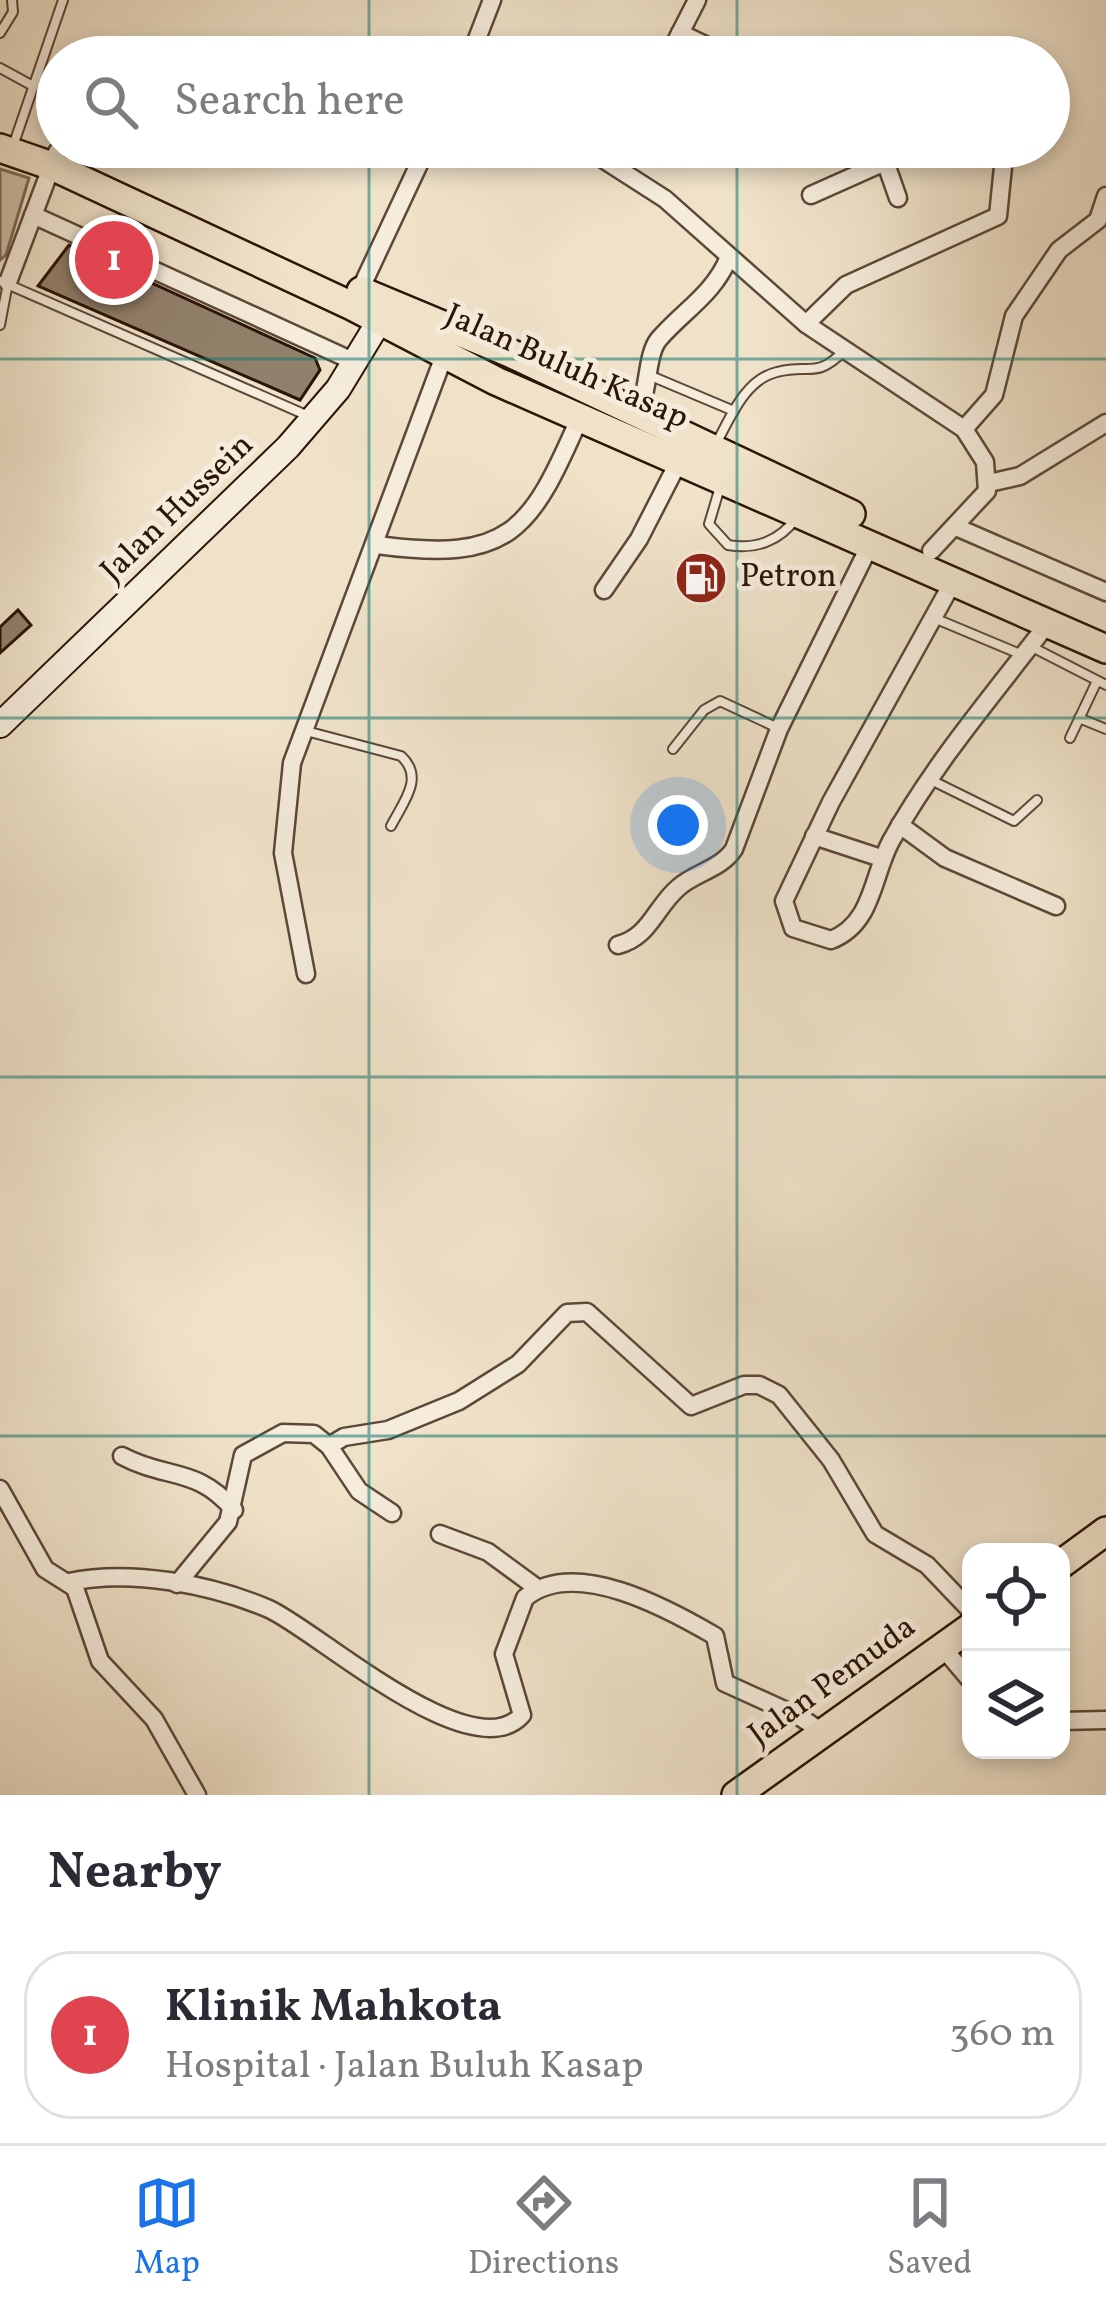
<!DOCTYPE html>
<html lang="en">
<head>
<meta charset="utf-8">
<style>
  :root { --surface:#fff; --page:#f2f2f3; --text:#2b2b33; --muted:#7c7c81; --line:#e1e1e2; --accent:#1a73e8 }
  body { margin:0; font-family:Vollkorn,serif; background:var(--page); color:var(--text) }
  .controls { position:absolute; right:36px; bottom:36px; display:grid; overflow:hidden; border-radius:24px; box-shadow:0 6px 18px #0003 }
  .controls button { width:108px; height:108px; display:grid; place-items:center; padding:0; border:0; border-bottom:3px solid var(--line); background:var(--surface); color:var(--text); font:60px sans-serif }
  .you { position:absolute; left:678px; top:825px; width:42px; height:42px; margin:-30px; border:9px solid #fff; border-radius:50%; background:#1a73e8; box-shadow:0 0 0 18px #1a73e833 }
  .badge { display:grid; place-items:center; width:78px; height:78px; border-radius:50%; background:var(--accent); color:#fff; font-size:39px; font-weight:700 }
  .pin { position:absolute; translate:-50% -50%; border:6px solid #fff; box-shadow:0 3px 12px #0006 }
  .list { margin:0; padding:0; list-style:none }
  h2 { display:flex; justify-content:space-between; align-items:center; height:156px; margin:0; padding:0 48px; font-size:51px }
  h2 small { font-size:39px; font-weight:400; color:var(--muted) }
  .list li { display:grid; grid-template-columns:78px 1fr auto; gap:36px; align-items:center; box-sizing:border-box; height:168px; margin:0 24px 24px; padding:0 24px; border:3px solid var(--line); border-radius:48px }
  .list b { display:block; font-size:45px; white-space:nowrap }
  .list p { margin:0; font-size:39px; white-space:nowrap; color:var(--muted) }
  .list em { font-size:39px; font-style:normal; color:var(--muted) }
  .icon { flex:none; width:66px; height:66px; fill:none; stroke:currentColor; stroke-width:2; stroke-linecap:round; stroke-linejoin:round }
  .map { position:relative; flex:none; width:1106px; height:1795px; overflow:hidden }
  .search { position:absolute; background:var(--surface); box-shadow:0 6px 18px #0003; left:36px; right:36px; top:36px; height:132px; display:flex; align-items:center; gap:30px; box-sizing:border-box; padding:0 42px; border-radius:66px; color:var(--muted); font-size:45px }
  .sheet { height:348px; background:var(--surface) }
  nav { display:flex; justify-content:space-around; align-items:center; box-sizing:border-box; height:168px; border-top:3px solid var(--line); background:var(--surface); font-size:33px; color:var(--muted) }
  nav a { display:grid; justify-items:center; gap:6px }
  nav .on { color:var(--accent) }
  .map>svg:first-child { display:block }
</style>
</head>
<body>
<div class="map">
<svg width="1106" height="1795" viewBox="0 0 1106 1795">
  <rect width="100%" height="100%" fill="#efe2c9"/>
  <filter id="stains"><feTurbulence type="fractalNoise" baseFrequency=".00167" numOctaves="4"/><feColorMatrix values="0 0 0 0 .2 0 0 0 0 .09 0 0 0 0 .02 0 0 0 .5 -.17"/></filter>
  <radialGradient id="worn" r=".72"><stop offset=".6" stop-color="#630" stop-opacity="0"/><stop offset="1" stop-color="#630" stop-opacity=".3"/></radialGradient>
  <polygon fill="#cebfa8" stroke="#7c6a57" stroke-width="3" points="0,169 29,178 6,255 0,260"/>
  <g fill="#91806b" stroke="#2b1506" stroke-width="3">
    <polygon points="69,245 315,358 320,370 300,400 38,286"/>
    <polygon points="18,610 31,625 0,653 0,627"/>
  </g>
  <g fill="none" stroke-linecap="round" stroke-linejoin="round">
    <g stroke="#5c4837" stroke-width="12">
      <g id="service">
        <polyline points="0,33 13,12 12,0"/>
        <polyline points="0,68 33,86"/>
        <polyline points="12,149 63,0"/>
        <polyline points="0,281 306,415"/>
        <polyline points="0,325 8,283"/>
        <polyline points="651,376 734,411"/>
        <path d="M717 442C731 416 746 379 777 372 811 363 815 380 845 350"/>
        <path d="M720 487 709 524 728 545C755 550 780 541 796 518"/>
        <polyline points="934,618 1020,654"/>
        <polyline points="1032,647 1106,685"/>
        <polyline points="1079,718 1106,729"/>
        <path d="M306 731 401 756C425 778 403 802 391 826"/>
        <polyline points="1070,738 1097,681"/>
        <polyline points="673,749 704,710 720,701 778,728"/>
        <polyline points="931,780 1014,821 1037,800"/>
      </g>
    </g>
    <g stroke="#5c4837" stroke-width="21">
      <g id="minor">
        <polyline points="680,33 730,57"/>
        <polyline points="470,57 492,0"/>
        <polyline points="668,57 697,0"/>
        <polyline points="584,147 665,199 806,324 964,429 985,462 987,491 931,551"/>
        <polyline points="880,147 898,198"/>
        <polyline points="811,195 885,162"/>
        <polyline points="33,215 355,362"/>
        <polyline points="8,282 57,152"/>
        <polyline points="360,290 427,147"/>
        <polyline points="806,324 846,285 998,216 1005,147"/>
        <path d="M638 414C649 392 646 354 659 339 683 311 714 294 729 257"/>
        <polyline points="964,429 994,395 1014,316 1059,250 1098,220 1106,196"/>
        <polyline points="989,483 1020,476 1106,423"/>
        <polyline points="956,527 1106,592"/>
        <path d="M377 545C510 563 530 532 580 417"/>
        <path d="M954 580 831 802 784 901 793 928 831 940C873 924 872 876 891 841 935 762 993 695 1048 623"/>
        <polyline points="604,590 639,539 680,459"/>
        <polyline points="900,825 945,858 1056,906"/>
        <polyline points="814,836 881,858"/>
        <path d="M618 945C650 937 655 907 679 887 696 872 721 869 734 849L779 729 871 543"/>
        <polyline points="306,974 283,853 292,763 444,356"/>
        <polyline points="329,1446 344,1437 388,1430 459,1401 518,1364 567,1313 587,1312 691,1406 744,1385 759,1385 779,1395 831,1460 875,1534 927,1565 971,1611"/>
        <path d="M122 1456C167 1480 196 1466 234 1510"/>
        <polyline points="0,1489 45,1569 75,1588 100,1661 154,1719 197,1795"/>
        <polyline points="440,1534 488,1552 537,1588"/>
        <path d="M69 1582C130 1569 211 1584 269 1609 316 1630 472 1771 522 1715L504 1654 525 1598C574 1557 667 1608 715 1636L725 1683 800 1717 825 1734"/>
        <polyline points="177,1584 228,1522 243,1455 283,1433 314,1434 329,1446 359,1491 392,1513"/>
        <polyline points="943,1648 971,1681"/>
        <polyline points="1061,1721 1106,1720"/>
      </g>
    </g>
    <g stroke="#2b1506" stroke-width="28">
      <polyline id="secondary" points="0,725 288,447 338,389 380,320"/>
    </g>
    <g stroke="#2b1506" stroke-width="32">
      <g id="primary">
        <polyline points="1061,1564 1106,1531"/>
        <polyline points="736,1795 971,1627"/>
      </g>
    </g>
    <g stroke="#2b1506" stroke-width="32">
      <g id="trunk">
        <polyline points="0,148 52,166 352,306 496,381 1106,649"/>
        <polyline points="361,291 510,353 851,514"/>
      </g>
    </g>
    <use href="#service" stroke="#f5ecdc" stroke-width="8"/>
    <use href="#minor" stroke="#f5ecdc" stroke-width="16"/>
    <use href="#secondary" stroke="#f5ecdc" stroke-width="24"/>
    <use href="#primary" stroke="#efe2c9" stroke-width="27"/>
    <use href="#trunk" stroke="#efe2c9" stroke-width="27"/>
  </g>
  <path fill="none" stroke="#0f766e" stroke-width="3" stroke-opacity="0.55" d="M369 0V57M737 0V57M369 147V1795M737 147V1795M0 359H1106M0 718H1106M0 1077H1106M0 1436H1106"/>
  <defs>
    <g id="fuel-disc" transform="scale(2.7)"><circle r="9.5" fill="#8f2418" stroke="#f5ecdc"/><path d="M-5.5-6h7V0h2V4h1.3V-2.5L3-4.5l.8-.8L6-3V5H2.5V1h-1V6h-7ZM-4.2-4.7v3.2H.2V-4.7Z" fill="#fff"/></g>
  </defs>
  <g fill-rule="evenodd">
    <use href="#fuel-disc" x="701" y="578"/>
  </g>
  <g text-anchor="middle" dominant-baseline="central" stroke-width="10" stroke-linejoin="round" paint-order="stroke">
    <g font-size="33" fill="#2b1506" stroke="#f5ecdc">
      <text transform="translate(566 368) rotate(24)">Jalan Buluh Kasap</text>
      <text transform="translate(178 509) rotate(-44)">Jalan Hussein</text>
      <text transform="translate(833 1682) rotate(-36)">Jalan Pemuda</text>
    </g>
    <g font-size="33" fill="#2b1506" stroke="#f5ecdc" text-anchor="start">
      <text x="740" y="578">Petron</text>
    </g>
  </g>
  <rect width="100%" height="100%" filter="url(#stains)"/>
  <rect width="100%" height="100%" fill="url(#worn)"/>
</svg>
<div class="controls">
<button><svg class="icon" aria-label="locate" viewBox="0 0 24 24"><circle cx="12" cy="12" r="6"/><path d="M12 2v4M12 18v4M2 12h4M18 12h4"/></svg></button>
<button><svg class="icon" aria-label="layers" viewBox="0 0 24 24"><path d="M12 4l9 5-9 5-9-5zM3 14l9 5 9-5"/></svg></button>
</div>
<div class="you"></div>
<div class="pin badge" style="left:114px;top:260px;background:#e0444e">1</div>
<div class="search"><svg class="icon" aria-label="search" viewBox="0 0 24 24"><circle cx="10" cy="10" r="6"/><path d="M15 15l6 6"/></svg>Search here</div>
</div>
<section class="sheet">
<h2>Nearby<small></small></h2>
<ul class="list">
<li><span class="badge" style="background:#e0444e">1</span><div><b>Klinik Mahkota</b><p>Hospital · Jalan Buluh Kasap</p></div><em>360 m</em></li>
</ul>
</section>
<nav>
<a class="on"><svg class="icon" aria-label="map" viewBox="0 0 24 24"><path d="M3 6l6-2 6 2 6-2v14l-6 2-6-2-6 2zM9 4v14M15 6v14"/></svg>Map</a>
<a><svg class="icon" aria-label="directions" viewBox="0 0 24 24"><path d="M12 3l9 9-9 9-9-9zM9 14v-3h6M13 9l2 2-2 2"/></svg>Directions</a>
<a><svg class="icon" aria-label="saved" viewBox="0 0 24 24"><path d="M7 4h10v16l-5-4-5 4z"/></svg>Saved</a>
</nav>
</body>
</html>
